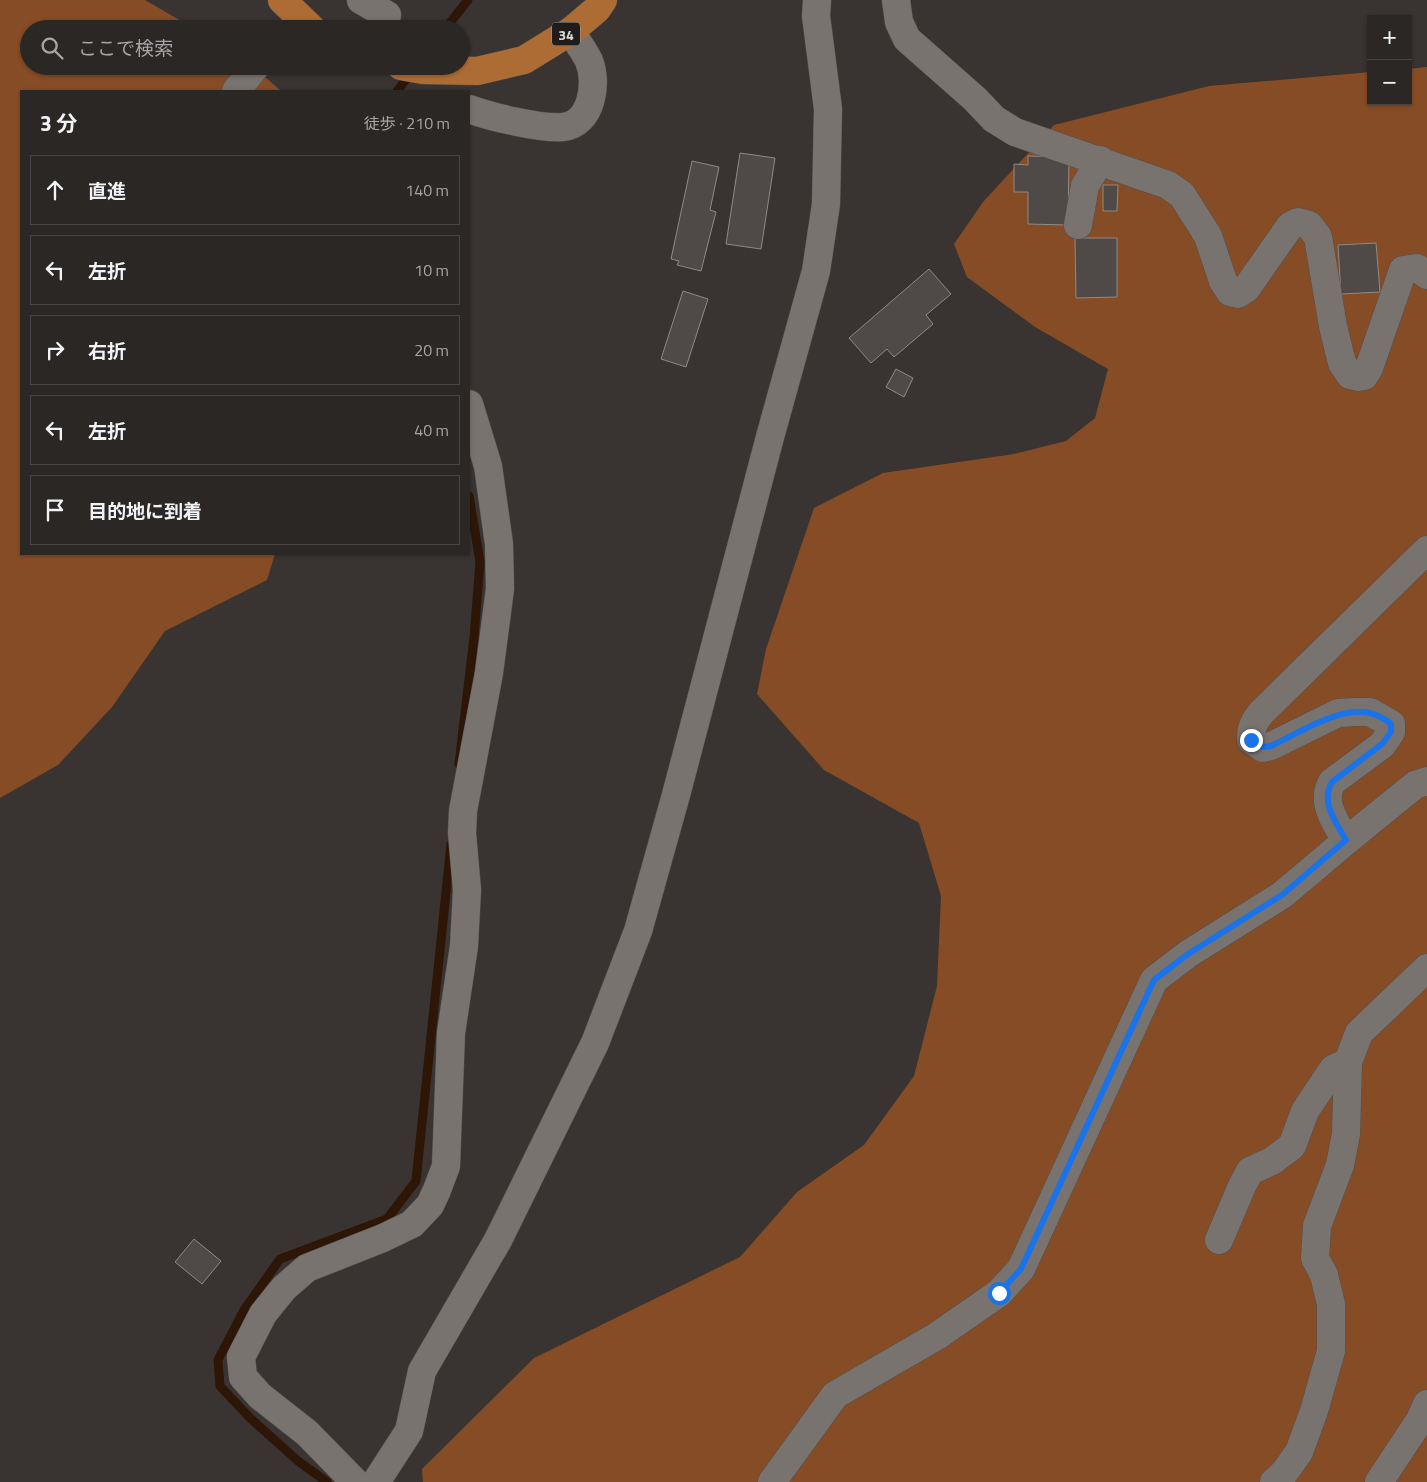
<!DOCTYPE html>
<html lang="ja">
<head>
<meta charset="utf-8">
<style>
  :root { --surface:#2b2725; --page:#332f2d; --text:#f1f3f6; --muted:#a6a5a7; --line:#474442 }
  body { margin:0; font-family:"Titillium Web","Noto Sans JP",sans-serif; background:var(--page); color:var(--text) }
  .controls { position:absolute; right:15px; top:15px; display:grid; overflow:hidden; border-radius:0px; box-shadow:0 1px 4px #0004 }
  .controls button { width:45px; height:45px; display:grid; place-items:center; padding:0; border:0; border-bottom:1px solid var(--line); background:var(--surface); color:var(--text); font:25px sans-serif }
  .stop { position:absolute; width:15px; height:15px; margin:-11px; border:4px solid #1a73e8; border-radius:50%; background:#fff }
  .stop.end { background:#1a73e8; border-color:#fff; box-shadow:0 1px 5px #0008 }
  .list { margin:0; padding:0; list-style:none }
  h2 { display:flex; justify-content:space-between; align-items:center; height:65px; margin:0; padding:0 20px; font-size:21px }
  h2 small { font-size:16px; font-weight:400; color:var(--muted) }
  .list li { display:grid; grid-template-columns:32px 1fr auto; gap:15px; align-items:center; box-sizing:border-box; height:70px; margin:0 10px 10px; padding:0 10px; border:1px solid var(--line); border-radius:0px }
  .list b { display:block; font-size:19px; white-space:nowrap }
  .list em { font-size:16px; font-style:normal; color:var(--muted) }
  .icon { flex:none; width:28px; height:28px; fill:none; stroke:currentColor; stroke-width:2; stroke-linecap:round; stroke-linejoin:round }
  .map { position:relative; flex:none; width:1427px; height:1482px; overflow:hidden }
  .search { position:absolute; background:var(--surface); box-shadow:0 1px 4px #0004; left:20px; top:20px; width:450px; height:55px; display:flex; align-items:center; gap:12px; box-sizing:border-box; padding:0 18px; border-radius:28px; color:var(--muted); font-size:19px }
  .panel { position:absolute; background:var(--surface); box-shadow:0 1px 4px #0004; left:20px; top:90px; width:450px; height:465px; border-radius:0px }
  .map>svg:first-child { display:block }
</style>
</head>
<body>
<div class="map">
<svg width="1427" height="1482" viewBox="0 0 1427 1482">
  <rect width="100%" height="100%" fill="#393431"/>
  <g fill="#864c25">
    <polygon points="0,0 145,0 195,29 29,29 29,66 253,66 281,91 21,91 21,554 275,554 267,580 165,631 112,707 58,765 0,798"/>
    <polygon points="1427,67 1427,1482 423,1482 422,1469 534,1358 740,1257 797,1192 864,1145 914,1076 937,986 941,896 919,823 824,770 757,694 766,649 814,508 883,473 1014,454 1066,441 1095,418 1108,369 1035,327 967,277 954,244 983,202 1054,125 1209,86 1371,72 1371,101 1408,101 1408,69"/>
  </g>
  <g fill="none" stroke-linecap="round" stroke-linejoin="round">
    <g stroke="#2d1606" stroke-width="9">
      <polyline points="445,29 468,0"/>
      <polyline points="397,91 412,72"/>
      <polyline points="459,764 474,637 480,562 469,496"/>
      <polyline points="327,1482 298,1461 250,1418 220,1386 218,1360 244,1310 280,1259 387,1219 416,1181 451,844"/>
    </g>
  </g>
  <g fill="#4f4a47" stroke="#908a86">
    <polygon points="740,153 775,158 761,249 726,244"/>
    <polygon points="1028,156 1069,157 1068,225 1028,224 1028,192 1014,192 1014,164 1028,165"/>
    <polygon points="692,161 719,167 710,210 716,212 701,271 677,265 679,261 671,259"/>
    <polygon points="1103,185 1118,185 1117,211 1103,211"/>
    <polygon points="1075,238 1117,238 1117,297 1076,298"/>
    <polygon points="1376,243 1380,292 1341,294 1338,245"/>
    <polygon points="929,269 951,294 926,315 933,324 894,357 887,349 871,363 849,338"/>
    <polygon points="683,291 708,299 686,367 661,359"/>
    <polygon points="896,369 913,378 904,397 886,387"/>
    <polygon points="194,1239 221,1261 202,1284 175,1262"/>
  </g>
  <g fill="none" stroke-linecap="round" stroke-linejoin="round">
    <g stroke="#54504e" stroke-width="29">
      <g id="minor">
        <polyline points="361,0 387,15"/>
        <polyline points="896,0 899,22 907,39 975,99 994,119 1015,132 1168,185 1182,195 1208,236 1223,281 1230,292 1238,294 1246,289 1290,226 1298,222 1309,225 1318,237 1333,326 1342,363 1350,375 1358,377 1364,376 1369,368 1403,270 1417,268 1427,275"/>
        <polyline points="236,91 256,66"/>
        <path d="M469 109C491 117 541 129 563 127 592 124 598 83 589 61 584 50 576 41 571 31"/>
        <polyline points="1078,225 1085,186 1100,160"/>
        <path d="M1346 841C1336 823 1320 802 1332 782L1382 745 1391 732V724L1370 712H1355L1338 713 1271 746 1263 748 1251 740C1250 729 1254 721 1261 713L1427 550"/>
        <polyline points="1219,1240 1242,1186 1250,1171 1272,1161 1292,1146 1305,1111 1333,1069 1348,1062"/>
        <polyline points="355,1482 307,1433 260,1396 243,1377 241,1357 263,1314 284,1288 307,1268 383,1238 412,1224 430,1205 437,1190 446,1166 451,1033 464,946 467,890 462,833 463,811 489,673 500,589 499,544 488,466 469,404"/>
        <polyline points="376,1482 409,1431 422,1371 498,1240 595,1043 638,931 676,795 770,437 816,271 826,204 828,109 816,16 817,0"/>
        <polyline points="772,1482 835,1395 937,1336 999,1293 1021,1269 1154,980 1188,954 1282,895 1346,841 1415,785 1427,781"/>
        <polyline points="1274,1482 1284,1473 1299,1452 1314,1411 1331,1351 1331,1304 1324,1275 1315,1258 1317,1226 1340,1165 1346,1134 1348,1062 1359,1033 1427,968"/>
        <polyline points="1379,1482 1420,1420 1427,1404"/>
      </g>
    </g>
    <g stroke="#54504e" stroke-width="29">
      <g id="major">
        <polyline points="282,0 312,29"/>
        <polyline points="401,66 423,70 477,71 524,60 571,31 597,9 603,0"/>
      </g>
    </g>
    <use href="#minor" stroke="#797370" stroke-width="28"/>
    <use href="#major" stroke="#ad6c33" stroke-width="28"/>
  </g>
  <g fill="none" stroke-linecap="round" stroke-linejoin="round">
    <path stroke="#1a73e8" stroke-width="6" d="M999 1293 1021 1269 1154 980 1188 954 1282 895 1346 840C1336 823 1320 802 1332 782L1382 744 1391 732V724C1385 719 1377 715 1370 713 1341 705 1297 734 1271 746 1262 748 1258 746 1251 740"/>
  </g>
  <g text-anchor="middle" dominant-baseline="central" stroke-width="4" stroke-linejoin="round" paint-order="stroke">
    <rect fill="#1f1c1b" stroke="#a29e9d" stroke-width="1" x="552" y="22.5" width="28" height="23" rx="4"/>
    <g font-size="14" font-weight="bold" fill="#dad6d5">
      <text x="566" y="34">34</text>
    </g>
  </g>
</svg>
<div class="controls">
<button>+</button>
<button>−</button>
</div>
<div class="stop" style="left:999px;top:1293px"></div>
<div class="stop end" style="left:1251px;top:740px"></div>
<div class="search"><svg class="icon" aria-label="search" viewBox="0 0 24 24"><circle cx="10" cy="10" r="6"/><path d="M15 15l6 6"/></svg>ここで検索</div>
<section class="panel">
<h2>3 分<small>徒歩 · 210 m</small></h2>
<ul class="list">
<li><svg class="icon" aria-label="ahead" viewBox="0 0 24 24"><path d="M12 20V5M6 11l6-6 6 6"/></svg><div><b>直進</b></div><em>140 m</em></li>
<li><svg class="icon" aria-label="left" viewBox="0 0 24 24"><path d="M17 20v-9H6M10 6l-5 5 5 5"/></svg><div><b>左折</b></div><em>10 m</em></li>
<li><svg class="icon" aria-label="right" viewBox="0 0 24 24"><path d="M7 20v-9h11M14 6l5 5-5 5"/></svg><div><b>右折</b></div><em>20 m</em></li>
<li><svg class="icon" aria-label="left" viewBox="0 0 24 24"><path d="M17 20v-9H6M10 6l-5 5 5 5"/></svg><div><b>左折</b></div><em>40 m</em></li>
<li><svg class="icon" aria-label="arrive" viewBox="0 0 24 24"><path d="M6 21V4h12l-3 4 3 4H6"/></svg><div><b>目的地に到着</b></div></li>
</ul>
</section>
</div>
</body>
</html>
